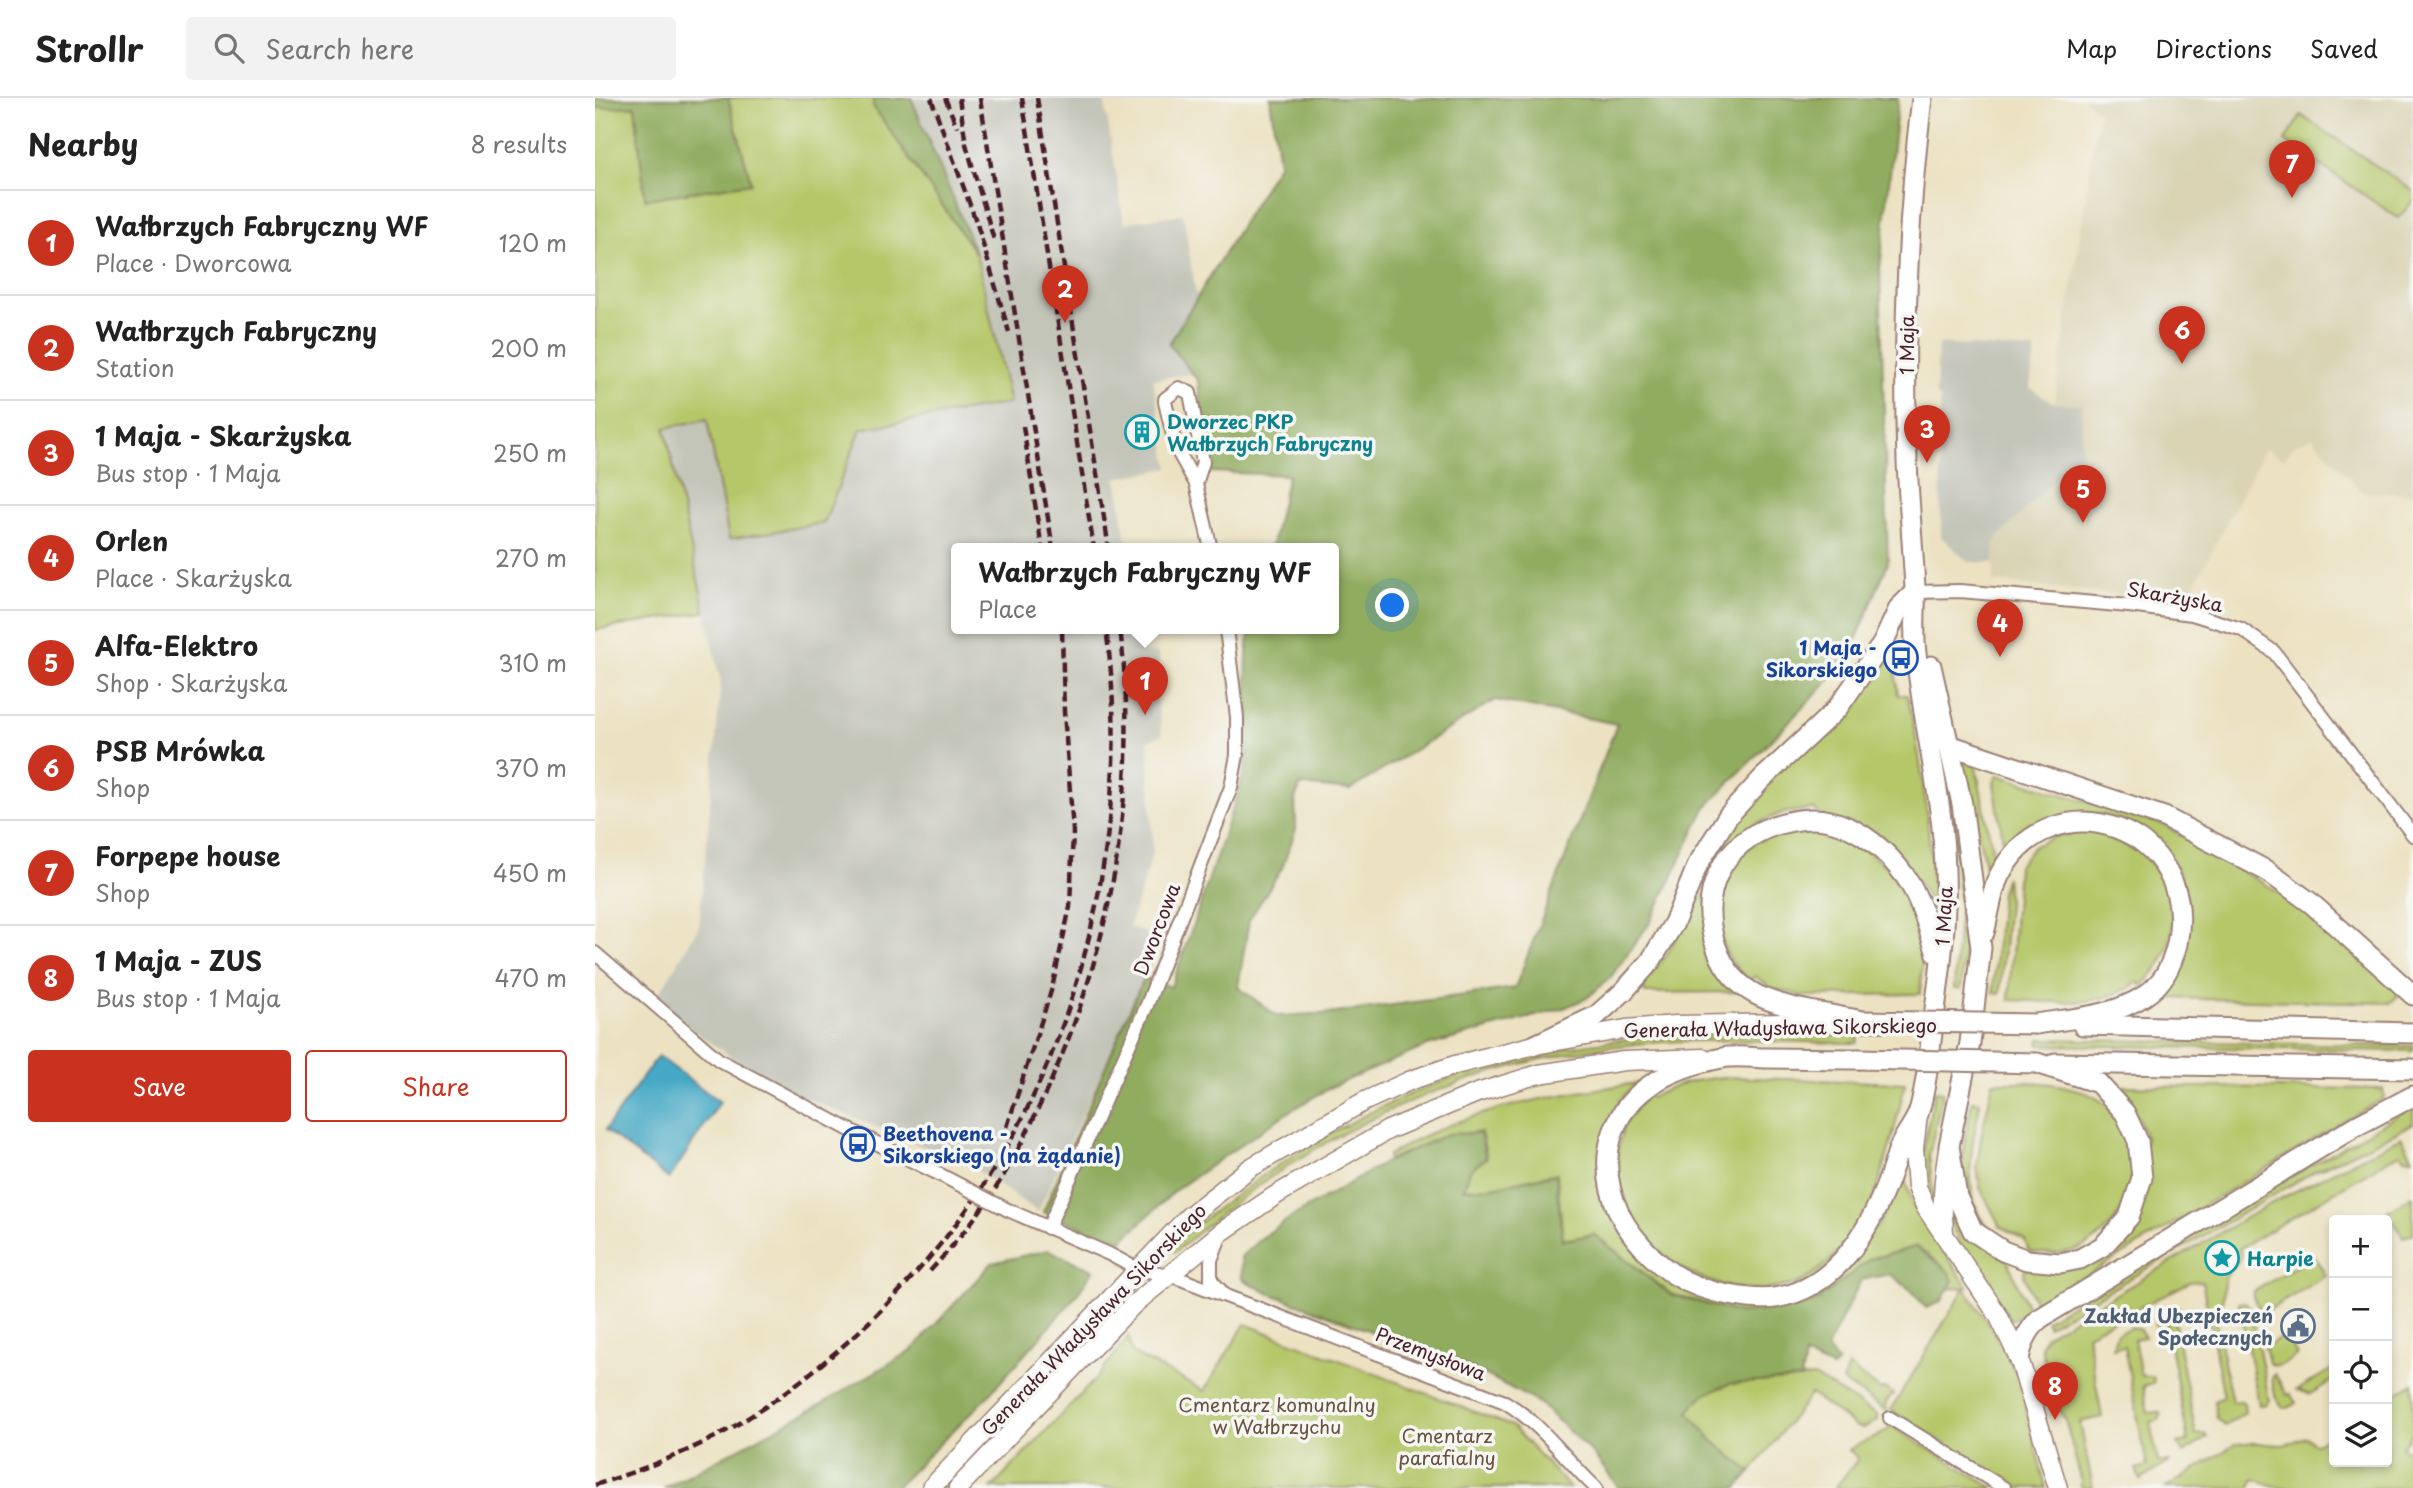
<!DOCTYPE html>
<html lang="en">
<head>
<meta charset="utf-8">
<style>
  :root { --surface:#fff; --page:#f2f2f2; --text:#222; --muted:#767676; --line:#e0e0e0; --accent:#c8321e }
  body { margin:0; font-family:"Playpen Sans",sans-serif; background:var(--page); color:var(--text) }
  .controls { position:absolute; right:21px; bottom:21px; display:grid; overflow:hidden; border-radius:7px; box-shadow:0 4px 10px #0003 }
  .controls button { width:63px; height:63px; display:grid; place-items:center; padding:0; border:0; border-bottom:2px solid var(--line); background:var(--surface); color:var(--text); font:35px sans-serif }
  .you { position:absolute; left:798px; top:508px; width:24px; height:24px; margin:-18px; border:5px solid #fff; border-radius:50%; background:#1a73e8; box-shadow:0 0 0 10px #1a73e833 }
  .badge { display:grid; place-items:center; width:46px; height:46px; border-radius:50%; background:var(--accent); color:#fff; font-size:23px; font-weight:700 }
  .pin { position:absolute; translate:-50% -58px; filter:drop-shadow(0 2px 4px #0008) }
  .pin::after { content:''; position:absolute; top:37px; width:24px; height:21px; background:inherit; clip-path:polygon(0 0,100% 0,50% 100%) }
  .popup { position:absolute; left:356px; top:445px; width:388px; height:91px; box-sizing:border-box; display:grid; place-content:center; border-radius:7px; background:var(--surface); filter:drop-shadow(0 2px 5px #0005); font-size:23px; white-space:nowrap; color:var(--muted) }
  .popup b { font-size:26px; color:var(--text) }
  .popup::after { content:''; position:absolute; left:50%; top:100%; margin-left:-14px; border:14px solid transparent; border-top-color:var(--surface) }
  .list { margin:0; padding:0; list-style:none }
  h2 { display:flex; justify-content:space-between; align-items:center; height:91px; margin:0; padding:0 28px; font-size:30px }
  h2 small { font-size:23px; font-weight:400; color:var(--muted) }
  .list li { display:grid; grid-template-columns:46px 1fr auto; gap:21px; align-items:center; box-sizing:border-box; height:105px; padding:0 28px; border-top:2px solid var(--line) }
  .list b { display:block; font-size:26px; white-space:nowrap }
  .list p { margin:0; font-size:23px; white-space:nowrap; color:var(--muted) }
  .list em { font-size:23px; font-style:normal; color:var(--muted) }
  .actions { display:flex; gap:14px; padding:21px 28px }
  .actions a { flex:1; padding:16px 0; border:2px solid var(--accent); border-radius:7px; text-align:center; font-size:24px; color:var(--accent) }
  .actions .main { background:var(--accent); color:#fff }
  .icon { flex:none; width:38px; height:38px; fill:none; stroke:currentColor; stroke-width:2; stroke-linecap:round; stroke-linejoin:round }
  .map { position:relative; flex:none; width:1818px; height:1390px; overflow:hidden }
  header { display:flex; align-items:center; gap:42px; box-sizing:border-box; height:98px; padding:0 35px; background:var(--surface); border-bottom:2px solid var(--line) }
  header strong { font-size:33px }
  nav { display:flex; gap:38px; margin-inline-start:auto; font-size:24px }
  .search { width:490px; height:63px; background:var(--page); display:flex; align-items:center; gap:18px; box-sizing:border-box; padding:0 24px; border-radius:7px; color:var(--muted); font-size:26px }
  main { display:flex }
  aside { flex:1; background:var(--surface) }
  .map>svg:first-child { display:block }
</style>
</head>
<body>
<header>
<strong>Strollr</strong>
<div class="search"><svg class="icon" aria-label="search" viewBox="0 0 24 24"><circle cx="10" cy="10" r="6"/><path d="M15 15l6 6"/></svg>Search here</div>
<nav><a>Map</a><a>Directions</a><a>Saved</a></nav>
</header>
<main>
<aside>
<h2>Nearby<small>8 results</small></h2>
<ul class="list">
<li><span class="badge">1</span><div><b>Wałbrzych Fabryczny WF</b><p>Place · Dworcowa</p></div><em>120 m</em></li>
<li><span class="badge">2</span><div><b>Wałbrzych Fabryczny</b><p>Station</p></div><em>200 m</em></li>
<li><span class="badge">3</span><div><b>1 Maja - Skarżyska</b><p>Bus stop · 1 Maja</p></div><em>250 m</em></li>
<li><span class="badge">4</span><div><b>Orlen</b><p>Place · Skarżyska</p></div><em>270 m</em></li>
<li><span class="badge">5</span><div><b>Alfa-Elektro</b><p>Shop · Skarżyska</p></div><em>310 m</em></li>
<li><span class="badge">6</span><div><b>PSB Mrówka</b><p>Shop</p></div><em>370 m</em></li>
<li><span class="badge">7</span><div><b>Forpepe house</b><p>Shop</p></div><em>450 m</em></li>
<li><span class="badge">8</span><div><b>1 Maja - ZUS</b><p>Bus stop · 1 Maja</p></div><em>470 m</em></li>
</ul>
<div class="actions"><a class="main">Save</a><a>Share</a></div>
</aside>
<div class="map">
<svg width="1818" height="1390" viewBox="0 0 1818 1390">
  <rect width="100%" height="100%" fill="#f6f6f2"/>
  <filter id="ink" filterUnits="userSpaceOnUse"><feTurbulence type="fractalNoise" baseFrequency=".0143" numOctaves="2"/><feDisplacementMap in="SourceGraphic" scale="14" xChannelSelector="R" yChannelSelector="G"/><feConvolveMatrix kernelMatrix="1 2 1 2 8 2 1 2 1" color-interpolation-filters="sRGB"/></filter>
  <filter id="wash" filterUnits="userSpaceOnUse"><feTurbulence type="fractalNoise" baseFrequency=".00686" numOctaves="4" result="noise"/><feDisplacementMap in="SourceGraphic" scale="28" xChannelSelector="R" yChannelSelector="G"/><feGaussianBlur stdDeviation="1.57" result="paint"/><feColorMatrix in="noise" values="0 0 0 0 0 0 0 0 0 0 0 0 0 0 0 0 0 1.4 0 .05"/><feComposite in="paint" operator="in"/></filter>
  <g filter="url(#wash)">
    <rect width="100%" height="100%" fill="#ece2c2"/>
    <polygon fill="#dad4b5" points="1488,0 1818,0 1818,396 1767,394 1717,339 1700,347 1689,361 1670,351 1593,499 1550,494 1549,499 1398,484 1400,444 1465,375 1484,376 1459,305 1504,14"/>
    <g fill="#c4c5b9">
      <polygon points="316,0 509,0 529,125 588,116 609,245 604,275 558,281 574,370 521,380 533,451 361,451 361,531 546,531 549,555 563,555 567,592 561,595 567,637 553,642 558,753 534,829 567,841 443,1114 376,1068 174,985 87,925 63,898 104,828 126,584 70,330 112,321 133,441 229,425 266,331 415,305 381,156"/>
      <polygon points="1343,246 1440,252 1435,290 1459,305 1487,306 1485,376 1465,375 1400,444 1399,465 1373,464 1346,439 1345,300 1341,299"/>
    </g>
    <g fill="#b6c76a" stroke="#80734a" stroke-width="2">
      <polygon points="133,0 278,0 278,8 381,156 415,305 266,331 229,425 134,441 112,321 70,330 110,514 0,532 0,10 40,8 51,101 156,85"/>
      <polygon points="1706,17 1818,93 1818,103 1803,120 1690,43"/>
      <path d="M1297 540 1303 597H1312C1328 664 1334 732 1339 801L1334 802 1323 783 1218 711 1187 715 1158 727 1136 743 1118 765 1108 794 1141 894 1050 895 1047 885 1071 858 1086 830 1105 779 1147 708Z"/>
      <polygon points="1366,662 1381,668 1399,761 1399,772 1393,779"/>
      <path d="M1403 677 1567 726 1709 809 1807 894 1795 905 1568 900C1601 844 1607 780 1552 736 1535 723 1508 714 1486 716 1474 717 1424 747 1410 755L1399 685Z"/>
      <path d="M1359 720C1368 778 1373 833 1366 891H1359L1365 804 1357 723Z"/>
      <path d="M1221 730C1264 741 1311 775 1323 820 1329 845 1327 871 1325 896L1209 898 1176 890 1160 878 1154 883C1143 873 1131 859 1127 843 1116 805 1131 759 1168 741 1185 732 1203 731 1221 730Z"/>
      <path d="M1504 732C1515 737 1530 740 1539 747 1545 750 1550 758 1554 763 1589 801 1584 853 1547 888L1543 884C1504 912 1460 903 1414 902L1423 768 1439 748 1466 736Z"/>
      <polygon points="1411,779 1413,804 1405,896 1398,895 1406,794"/>
      <path d="M1127 936 1263 938 1262 945C1192 944 1121 940 1051 945 903 957 764 1013 646 1100 623 1117 602 1136 580 1154L577 1152 576 1148C742 1007 908 937 1127 936Z"/>
      <polygon points="1445,941 1818,948 1818,953 1444,947"/>
      <path d="M1129 979 1310 985C1302 1022 1294 1057 1281 1093 1278 1101 1276 1110 1271 1117 1257 1140 1225 1179 1199 1186 1107 1214 996 1130 1028 1031 1032 1019 1045 1007 1053 996L1056 1000C1081 985 1100 982 1129 979Z"/>
      <path d="M1398 984C1432 984 1472 982 1503 1001 1564 1037 1541 1135 1476 1153 1462 1157 1448 1155 1434 1154L1430 1142 1405 1128 1385 1090 1382 1069 1386 1039Z"/>
      <path d="M1042 985 1026 1001 1012 1027 1038 1151 1174 1208 1281 1130 1292 1110 1308 1066 1311 1085 1319 1110 1373 1189 1355 1191 1358 1182 1352 1172 1322 1148 1275 1161 1218 1206 1145 1215 1076 1196 999 1136 968 1142 962 1075 898 1089 869 1091 875 1072 892 1060 886 1034 853 1036 793 1062V1057C807 1050 821 1041 836 1035 900 1006 973 995 1042 985Z"/>
      <polygon points="1520,988 1788,991 1789,1000 1441,1208 1429,1177 1430,1168 1516,1148 1551,1042 1544,1021"/>
      <path d="M1340 993 1348 994 1334 1057 1339 1106 1337 1108C1319 1071 1332 1032 1340 993Z"/>
      <path d="M1377 1003 1385 1004C1378 1046 1362 1102 1399 1135 1404 1140 1411 1144 1417 1148 1351 1109 1365 1067 1377 1003Z"/>
      <polygon points="1818,1008 1818,1026 1720,1073 1453,1228 1451,1222"/>
      <path d="M1806 1039 1818 1060H1810L1805 1055 1644 1151 1646 1157C1644 1167 1633 1171 1630 1181 1626 1193 1633 1205 1618 1210L1637 1304 1646 1303 1649 1305 1650 1315 1630 1328 1622 1320 1619 1303 1629 1299 1607 1183 1595 1184 1492 1236 1507 1319 1485 1324 1498 1390H1486V1381L1470 1321 1458 1302 1446 1248 1450 1238 1673 1107Z"/>
      <polygon points="1818,1098 1818,1136 1808,1139 1792,1113"/>
      <polygon points="1355,1104 1412,1162 1434,1212 1416,1222 1364,1144 1355,1124"/>
      <polygon points="1719,1157 1731,1178 1667,1216 1658,1199 1658,1194"/>
      <polygon points="1370,1190 1400,1236 1423,1278 1451,1390 1419,1390 1296,1312"/>
      <polygon points="524,1198 530,1204 353,1390 342,1390"/>
      <polygon points="1650,1204 1656,1210 1674,1302 1671,1306 1664,1307 1644,1205"/>
      <path d="M1581 1208 1588 1215 1590 1220 1579 1222 1601 1337 1610 1336 1613 1339 1588 1355 1583 1345 1593 1343 1571 1226 1560 1227C1562 1214 1567 1209 1581 1208Z"/>
      <polygon points="650,1226 917,1328 975,1390 397,1390 505,1276 534,1238 537,1255 609,1293"/>
      <polygon points="1537,1229 1545,1232 1550,1239 1539,1241 1546,1278 1557,1278 1559,1281 1558,1286 1548,1289 1553,1315 1563,1314 1566,1317 1564,1322 1555,1324 1563,1364 1574,1364 1545,1382 1541,1371 1552,1368 1529,1248 1518,1250 1521,1236"/>
      <path d="M1690 1237 1702 1257C1693 1263 1683 1272 1674 1265L1670 1249Z"/>
      <polygon points="1253,1268 1286,1292 1289,1290 1298,1296 1290,1306 1292,1313 1247,1283"/>
      <polygon points="1739,1270 1739,1282 1715,1296 1702,1292"/>
      <polygon points="1680,1276 1692,1297 1695,1296 1701,1305 1693,1310 1688,1309 1680,1298 1677,1280"/>
      <polygon points="1220,1279 1282,1317 1282,1323 1268,1330 1260,1328 1216,1296 1156,1374 1118,1343 1092,1314 1108,1297 1134,1286"/>
      <path d="M1818 1285V1335L1806 1349 1818 1357V1390H1685L1659 1381 1655 1390H1571L1639 1347C1656 1342 1669 1347 1685 1347 1695 1347 1703 1340 1712 1339L1717 1345 1720 1346 1739 1334V1364H1792V1302Z"/>
      <path d="M1297 1327 1302 1332 1399 1390H1240L1263 1361 1254 1352C1268 1341 1285 1342 1297 1327Z"/>
    </g>
    <g fill="#90ac5e" stroke="#6d6644" stroke-width="2" fill-rule="evenodd">
      <polygon points="0,0 133,0 156,85 50,101 40,8 0,10"/>
      <polygon points="278,0 316,0 381,156 278,8"/>
      <path d="M675 0H1303L1285 171 1293 465 1252 564 1110 710 1056 823 1015 880 992 900 969 910 832 948 736 989 689 1017 582 1091 527 1142 503 1136 448 1114 549 879 576 889C595 837 613 785 630 732 637 711 645 691 650 670 659 624 645 577 656 531H739V451H676L693 377 614 374 603 283 574 246 684 65ZM900 602 1022 626 920 890 741 915 682 918 643 889 654 822 687 770 701 731 700 700 706 687 755 692Z"/>
      <polygon points="885,1035 891,1060 875,1072 868,1091 898,1089 961,1076 967,1142 999,1137 1076,1197 1145,1215 1218,1206 1275,1161 1321,1149 1352,1172 1358,1182 1346,1204 1331,1210 1317,1193 1295,1176 1266,1182 1232,1250 1243,1265 1237,1270 1210,1258 1206,1281 1134,1286 1108,1297 1093,1314 1118,1343 1156,1374 1142,1390 1024,1390 997,1355 944,1305 888,1275 671,1194 647,1181 646,1159 665,1141 698,1118 793,1063 853,1036"/>
      <polygon points="453,1152 498,1172 482,1197 392,1299 300,1390 69,1390 218,1311 317,1252 397,1165"/>
    </g>
    <polygon fill="#45a9c5" stroke="#486478" stroke-width="2" points="63,958 125,1004 74,1081 10,1032"/>
  </g>
  <g filter="url(#ink)">
    <g fill="none" stroke-linecap="round" stroke-linejoin="round">
      <g stroke="#9b8076" stroke-width="16">
        <g id="street">
          <polyline points="601,386 581,350 570,304 570,301 584,290 595,295 608,364 601,386 616,451"/>
          <polyline points="1320,494 1365,493 1534,508 1597,516 1646,531 1679,554 1818,737"/>
          <polyline points="0,855 124,962 251,1030 340,1074"/>
          <path d="M413 1112 514 1156 542 1171 575 1177 599 1186 910 1304C947 1326 970 1361 1001 1390"/>
          <polyline points="453,1130 552,907 636,689 642,657 642,619 631,531"/>
          <polyline points="626,1136 616,1162 616,1182 628,1195"/>
          <polyline points="1295,1320 1409,1390"/>
        </g>
      </g>
      <g stroke="#9b8076" stroke-width="21">
        <g id="secondary">
          <polyline points="1323,1016 1319,1051 1322,1089 1331,1110 1403,1217 1424,1260 1463,1390"/>
          <path d="M1349 1135C1346 1106 1348 1081 1353 1052"/>
          <polyline points="336,1390 594,1118 655,1070 768,1004 814,983 860,967 940,947 1031,931 1081,927 1246,924"/>
          <polyline points="363,1390 538,1207 628,1133 681,1097 793,1032 882,995 944,976 1029,963 1108,960"/>
        </g>
      </g>
      <g stroke="#9b8076" stroke-width="23">
        <g id="primary">
          <polyline points="1336,568 1367,706 1386,850 1375,945 1354,1048 1362,1099 1378,1133 1408,1153 1432,1162 1465,1165 1485,1161 1508,1148 1534,1119 1547,1080 1543,1043 1530,1015 1503,985 1442,965"/>
          <polyline points="1354,647 1569,719 1672,773 1716,805 1818,897"/>
          <path d="M1389 835C1394 817 1396 795 1404 778 1457 676 1606 730 1582 846 1577 868 1568 886 1549 898 1517 919 1478 920 1441 926"/>
          <path d="M1267 923C1236 916 1180 910 1155 893 1137 882 1125 863 1119 842 1105 791 1128 746 1178 728 1196 722 1215 718 1235 723 1265 730 1292 753 1310 778 1326 801 1333 830 1342 856"/>
          <polyline points="1488,927 1818,935"/>
          <polyline points="940,947 1001,918 1028,894 1055,864 1079,825 1103,766 1133,718 1167,681 1242,611 1288,545 1304,510 1320,494"/>
          <path d="M1263 961C1233 961 1203 960 1172 960 1158 960 1141 957 1127 960 1079 969 1030 990 1016 1041 1007 1073 1017 1110 1037 1136 1064 1171 1090 1189 1134 1197 1150 1200 1163 1202 1179 1200 1248 1191 1284 1116 1302 1056 1306 1041 1317 1030 1323 1016 1331 994 1335 951 1338 926 1345 876 1352 823 1350 772 1348 699 1328 628 1321 555 1318 534 1321 513 1320 491 1318 449 1314 407 1312 364 1308 242 1312 121 1327 0"/>
          <polyline points="1460,965 1818,971"/>
          <path d="M1424 1260C1428 1243 1432 1234 1444 1221L1761 1028 1818 998"/>
        </g>
      </g>
      <use href="#street" stroke="#fff" stroke-width="12"/>
      <use href="#secondary" stroke="#fff" stroke-width="18"/>
      <use href="#primary" stroke="#fff" stroke-width="19"/>
      <g stroke="#4a1f2b" stroke-width="4.5" stroke-dasharray="10 5" stroke-linecap="butt">
        <polyline points="336,0 382,126 414,234"/>
        <polyline points="350,0 362,29"/>
        <polyline points="364,0 371,46 399,142"/>
        <polyline points="385,0 458,451"/>
        <polyline points="427,0 499,451"/>
        <polyline points="442,0 514,451"/>
        <polyline points="428,328 447,451"/>
        <polyline points="412,1029 457,890 475,809 478,733 469,614 467,531"/>
        <path d="M335 1173C356 1150 376 1126 395 1099 413 1072 429 1041 443 1011 515 862 546 696 525 531"/>
        <path d="M0 1387C40 1374 78 1360 116 1341 167 1315 214 1278 257 1240 306 1195 351 1144 388 1088 491 932 538 716 511 531"/>
      </g>
      <g stroke="#9b8076" stroke-width="16" stroke-linecap="butt">
        <polyline id="street-bridge" points="340,1074 413,1112"/>
      </g>
      <g stroke="#9b8076" stroke-width="23" stroke-linecap="butt">
        <g id="primary-bridge">
          <polyline points="1267,923 1441,926"/>
          <polyline points="1263,961 1442,965"/>
        </g>
      </g>
      <use href="#street-bridge" stroke="#fff" stroke-width="12"/>
      <use href="#primary-bridge" stroke="#fff" stroke-width="19"/>
    </g>
  </g>
  <defs>
    <g id="building-ring" transform="scale(1.75)"><circle r="9.5" fill="#f6f6f2" stroke="#0f9aa8" stroke-width="1.5"/><path d="M-4-6H4V6H1V3H-1V6H-4ZM-2.5-4.3h1.7v1.8h-1.7ZM.8-4.3h1.7v1.8H.8ZM-2.5-1h1.7V.8h-1.7ZM.8-1h1.7V.8H.8Z" fill="#0f9aa8"/></g>
    <g id="bus-ring" transform="scale(1.75)"><circle r="9.5" fill="#f6f6f2" stroke="#1a4fb4" stroke-width="1.5"/><path d="M-5-6H5V4H4V6H2V4H-2V6H-4V4H-5ZM-3.5-4V0h7V-4ZM-3.5 1.2v1.5H-2V1.2ZM2 1.2v1.5H3.5V1.2Z" fill="#1a4fb4"/></g>
    <g id="sight-ring" transform="scale(1.75)"><circle r="9.5" fill="#f6f6f2" stroke="#0f9aa8" stroke-width="1.5"/><path d="M0-6L1.8-2.2L6-1.7L2.9 1.2L3.7 5.4L0 3.3L-3.7 5.4L-2.9 1.2L-6-1.7L-1.8-2.2Z" fill="#0f9aa8"/></g>
    <g id="civic-ring" transform="scale(1.75)"><circle r="9.5" fill="#f6f6f2" stroke="#5c6f8a" stroke-width="1.5"/><path d="M-.6-6.5H3V-4.5H.6V-3L4-1V1h2V6H-6V1h2V-1L-.6-3ZM-1.2 2.5V6h2.4V2.5Z" fill="#5c6f8a"/></g>
  </defs>
  <g fill-rule="evenodd">
    <use href="#building-ring" x="547" y="334"/>
    <use href="#bus-ring" x="1306" y="560"/>
    <use href="#bus-ring" x="263" y="1046"/>
    <use href="#sight-ring" x="1627" y="1160"/>
    <use href="#civic-ring" x="1703" y="1228"/>
  </g>
  <g text-anchor="middle" dominant-baseline="central" stroke-width="7" stroke-linejoin="round" paint-order="stroke">
    <g font-size="19" fill="#4a1f2b" stroke="#f6f6f2">
      <text transform="translate(1311 247) rotate(-90)">1 Maja</text>
      <text transform="translate(1580 498) rotate(10)">Skarżyska</text>
      <text transform="translate(1348 818) rotate(-87)">1 Maja</text>
      <text transform="translate(561 831) rotate(-69)">Dworcowa</text>
      <text transform="translate(1185 929) rotate(-1)">Generała Władysława Sikorskiego</text>
      <text transform="translate(498 1221) rotate(-46)">Generała Władysława Sikorskiego</text>
      <text transform="translate(836 1255) rotate(21)">Przemysłowa</text>
    </g>
    <g font-size="19" font-weight="bold" fill="#0d838f" stroke="#f6f6f2" text-anchor="start">
      <text x="572" y="323">Dworzec PKP<tspan x="572" dy="22">Wałbrzych Fabryczny</tspan></text>
      <text x="1652" y="1160">Harpie</text>
    </g>
    <g font-size="19" font-weight="bold" fill="#164399" stroke="#f6f6f2" text-anchor="end">
      <text x="1282" y="549">1 Maja -<tspan x="1282" dy="22">Sikorskiego</tspan></text>
      <text x="288" y="1035" text-anchor="start">Beethovena -<tspan x="288" dy="22">Sikorskiego (na żądanie)</tspan></text>
    </g>
    <g font-size="19" font-weight="bold" fill="#4e5e75" stroke="#f6f6f2" text-anchor="end">
      <text x="1678" y="1217">Zakład Ubezpieczeń<tspan x="1678" dy="22">Społecznych</tspan></text>
    </g>
    <g font-size="19" fill="#6a513e" stroke="#f6f6f2">
      <text x="682" y="1306">Cmentarz komunalny<tspan x="682" dy="22">w Wałbrzychu</tspan></text>
      <text x="852" y="1337">Cmentarz<tspan x="852" dy="22">parafialny</tspan></text>
    </g>
  </g>
</svg>
<div class="controls">
<button>+</button>
<button>−</button>
<button><svg class="icon" aria-label="locate" viewBox="0 0 24 24"><circle cx="12" cy="12" r="6"/><path d="M12 2v4M12 18v4M2 12h4M18 12h4"/></svg></button>
<button><svg class="icon" aria-label="layers" viewBox="0 0 24 24"><path d="M12 4l9 5-9 5-9-5zM3 14l9 5 9-5"/></svg></button>
</div>
<div class="you"></div>
<div class="pin badge" style="left:550px;top:617px">1</div>
<div class="popup"><b>Wałbrzych Fabryczny WF</b>Place</div>
<div class="pin badge" style="left:470px;top:225px">2</div>
<div class="pin badge" style="left:1332px;top:365px">3</div>
<div class="pin badge" style="left:1405px;top:559px">4</div>
<div class="pin badge" style="left:1488px;top:425px">5</div>
<div class="pin badge" style="left:1587px;top:266px">6</div>
<div class="pin badge" style="left:1697px;top:100px">7</div>
<div class="pin badge" style="left:1460px;top:1322px">8</div>
</div>
</main>
</body>
</html>
